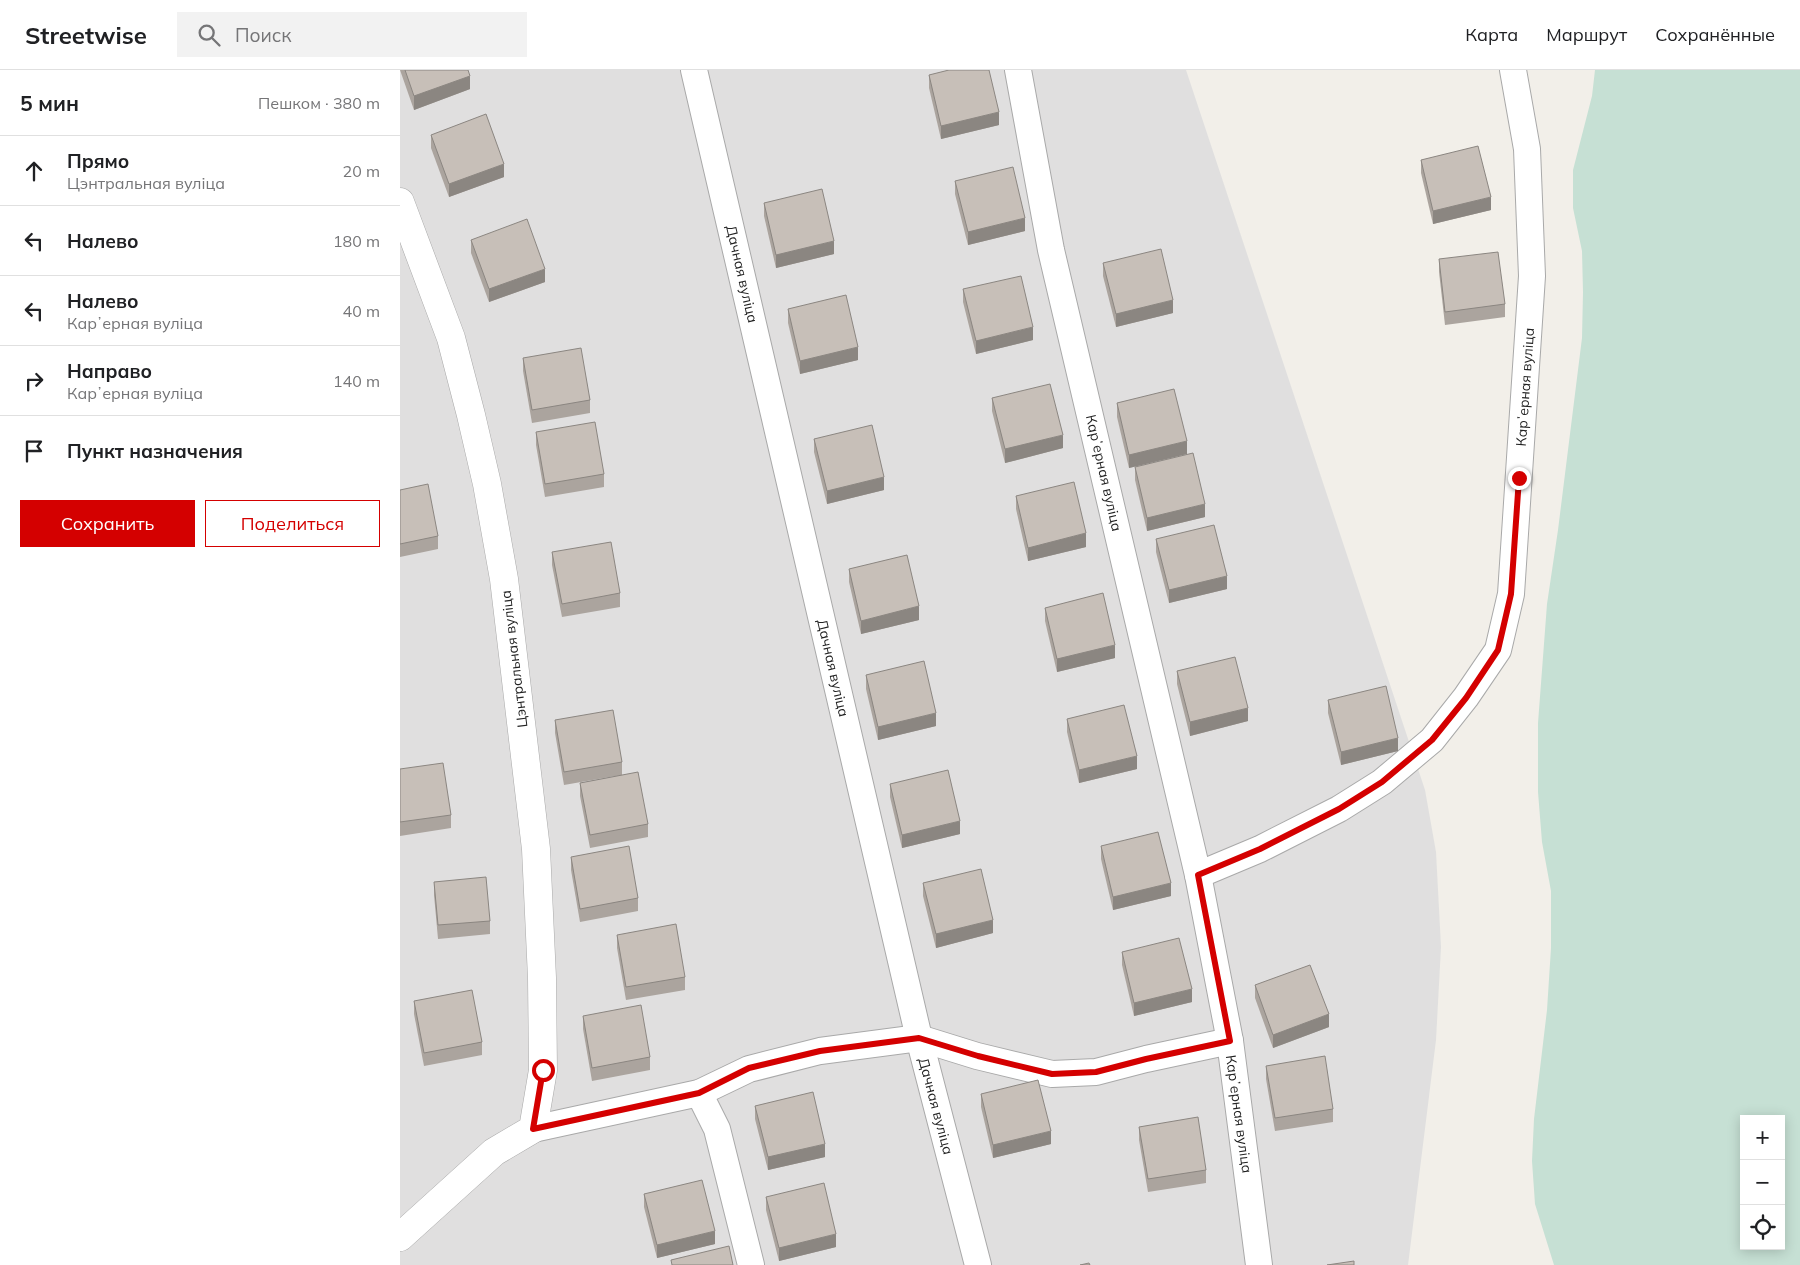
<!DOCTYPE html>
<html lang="ru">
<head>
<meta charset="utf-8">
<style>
  :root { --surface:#fff; --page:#f2f2f2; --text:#202124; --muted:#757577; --line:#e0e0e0; --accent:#d40000 }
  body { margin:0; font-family:Mulish,sans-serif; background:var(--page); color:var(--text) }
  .controls { position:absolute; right:15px; bottom:15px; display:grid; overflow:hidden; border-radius:0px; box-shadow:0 2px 12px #0003 }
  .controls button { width:45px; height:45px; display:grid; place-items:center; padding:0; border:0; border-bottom:1px solid var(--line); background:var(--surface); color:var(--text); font:25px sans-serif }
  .stop { position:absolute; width:15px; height:15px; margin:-11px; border:4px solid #d40000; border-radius:50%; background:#fff }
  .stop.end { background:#d40000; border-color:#fff; box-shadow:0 1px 5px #0008 }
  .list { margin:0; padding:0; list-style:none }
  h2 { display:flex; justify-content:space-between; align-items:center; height:65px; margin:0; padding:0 20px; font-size:21px }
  h2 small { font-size:16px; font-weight:400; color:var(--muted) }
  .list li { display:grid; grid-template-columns:32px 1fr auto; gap:15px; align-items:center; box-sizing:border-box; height:70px; padding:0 20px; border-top:1px solid var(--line) }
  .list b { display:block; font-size:19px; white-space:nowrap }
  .list p { margin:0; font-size:16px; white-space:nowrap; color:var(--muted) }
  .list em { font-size:16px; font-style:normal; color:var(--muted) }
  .actions { display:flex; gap:10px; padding:15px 20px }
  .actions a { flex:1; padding:11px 0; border:1px solid var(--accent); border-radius:0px; text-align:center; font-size:18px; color:var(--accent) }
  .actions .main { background:var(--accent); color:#fff }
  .icon { flex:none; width:28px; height:28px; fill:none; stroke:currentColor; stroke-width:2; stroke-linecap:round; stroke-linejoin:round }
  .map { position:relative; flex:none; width:1400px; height:1195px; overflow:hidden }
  header { display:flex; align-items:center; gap:30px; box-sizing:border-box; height:70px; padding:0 25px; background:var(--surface); border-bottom:1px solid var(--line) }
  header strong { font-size:24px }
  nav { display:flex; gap:28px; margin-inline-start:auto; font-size:18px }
  .search { width:350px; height:45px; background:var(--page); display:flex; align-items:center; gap:12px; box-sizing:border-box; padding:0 18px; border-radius:0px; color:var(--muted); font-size:19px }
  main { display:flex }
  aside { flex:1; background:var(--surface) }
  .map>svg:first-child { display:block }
</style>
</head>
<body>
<header>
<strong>Streetwise</strong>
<div class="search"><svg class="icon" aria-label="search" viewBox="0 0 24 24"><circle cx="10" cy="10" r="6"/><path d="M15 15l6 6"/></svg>Поиск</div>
<nav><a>Карта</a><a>Маршрут</a><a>Сохранённые</a></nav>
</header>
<main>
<aside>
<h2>5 мин<small>Пешком · 380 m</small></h2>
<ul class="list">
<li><svg class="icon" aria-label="ahead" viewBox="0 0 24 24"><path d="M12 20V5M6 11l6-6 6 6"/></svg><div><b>Прямо</b><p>Цэнтральная вуліца</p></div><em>20 m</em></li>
<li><svg class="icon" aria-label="left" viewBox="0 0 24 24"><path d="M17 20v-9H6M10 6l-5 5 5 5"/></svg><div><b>Налево</b></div><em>180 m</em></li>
<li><svg class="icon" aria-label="left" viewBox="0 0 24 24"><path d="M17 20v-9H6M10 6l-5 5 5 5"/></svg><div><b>Налево</b><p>Карʼерная вуліца</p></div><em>40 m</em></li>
<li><svg class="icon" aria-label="right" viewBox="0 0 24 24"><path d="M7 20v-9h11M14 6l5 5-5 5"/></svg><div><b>Направо</b><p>Карʼерная вуліца</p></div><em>140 m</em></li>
<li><svg class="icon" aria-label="arrive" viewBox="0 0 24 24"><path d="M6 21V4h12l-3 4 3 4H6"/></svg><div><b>Пункт назначения</b></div></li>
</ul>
<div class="actions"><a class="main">Сохранить</a><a>Поделиться</a></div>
</aside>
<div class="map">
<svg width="1400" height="1195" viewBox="0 0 1400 1195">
  <rect width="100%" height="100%" fill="#f2efe9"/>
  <polygon fill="#e0dfdf" points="0,0 786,0 1025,720 1036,782 1041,877 1036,970 1008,1195 0,1195"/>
  <path fill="#c6e0d4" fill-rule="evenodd" d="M1195 0H1400V1195H1154L1135 1134 1132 1091 1134 1049 1147 940 1151 878V821L1142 772 1138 722V653L1147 534 1158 460 1182 268 1183 222 1182 181 1173 138V100L1192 26ZM1344 1049H1381V1176H1344Z"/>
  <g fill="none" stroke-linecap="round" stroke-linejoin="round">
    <g stroke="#a9a9a9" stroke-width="28">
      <g id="minor">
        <polyline points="294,0 519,968 578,1195"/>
        <polyline points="618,0 651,180 798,805 830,971 859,1195"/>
        <polyline points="798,805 860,779 939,739 982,712 1032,670 1066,627 1098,580 1111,524 1132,206 1127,79 1113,0"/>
        <polyline points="299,1023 317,1059 351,1195"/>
        <polyline points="133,1059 299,1023 349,999 420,981 519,968 577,986 652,1004 696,1002 746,989 830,971"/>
      </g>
    </g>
    <g stroke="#a9a9a9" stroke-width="29">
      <polyline id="tertiary" points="0,132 51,268 71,345 87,414 104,509 136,779 142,908 143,1000 133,1059 94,1082 0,1167"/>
    </g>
    <use href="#minor" stroke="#fff" stroke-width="26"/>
    <use href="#tertiary" stroke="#fff" stroke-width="28"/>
  </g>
  <g fill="#aba49e">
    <polygon points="0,0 68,0 70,19 14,40"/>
    <polygon points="529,5 599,55 541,69 529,18"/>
    <polygon points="31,65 104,107 49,127 31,78"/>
    <polygon points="1021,90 1091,140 1033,154 1021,103"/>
    <polygon points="555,111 625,161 568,175 555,124"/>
    <polygon points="364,133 434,184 376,198 364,146"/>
    <polygon points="71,170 145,212 89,232 71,183"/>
    <polygon points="1039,189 1105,234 1105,247 1045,255 1039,202"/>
    <polygon points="703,193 773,243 716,257 703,206"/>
    <polygon points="563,219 633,270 576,284 563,232"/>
    <polygon points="388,239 458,290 400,304 388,253"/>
    <polygon points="123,288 190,330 190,343 132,353 123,301"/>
    <polygon points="592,328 663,378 605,393 592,341"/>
    <polygon points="717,333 787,384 729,398 717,347"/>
    <polygon points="136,362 204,404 204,417 145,427 136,375"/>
    <polygon points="414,369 484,420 427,434 414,382"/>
    <polygon points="735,397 805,447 747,461 735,410"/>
    <polygon points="0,420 38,466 38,479 0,487"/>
    <polygon points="616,426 686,477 628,491 616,439"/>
    <polygon points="756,469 827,519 769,533 756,482"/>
    <polygon points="152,482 220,523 220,537 162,547 152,495"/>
    <polygon points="449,499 519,550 461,564 449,512"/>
    <polygon points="645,538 715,588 657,602 645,551"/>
    <polygon points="777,601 848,651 790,666 777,614"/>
    <polygon points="466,605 536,656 478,670 466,619"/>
    <polygon points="928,630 998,681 941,695 928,643"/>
    <polygon points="667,649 737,699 679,713 667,662"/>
    <polygon points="155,650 222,692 222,705 248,754 248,767 190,778 180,726 180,713 221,705 164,715 155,663"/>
    <polygon points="0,699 51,745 51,758 0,766"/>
    <polygon points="490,714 560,764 502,778 490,727"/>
    <polygon points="701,776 771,826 713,840 701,789"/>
    <polygon points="171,787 238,828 238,841 180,852 171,800"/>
    <polygon points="34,812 90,851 90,864 38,869 34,825"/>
    <polygon points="523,813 593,863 536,878 523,826"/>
    <polygon points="217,865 285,907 285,920 226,930 217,878"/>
    <polygon points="722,882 792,932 734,946 722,895"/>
    <polygon points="855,915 929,957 873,978 855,928"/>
    <polygon points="14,931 82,972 82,985 24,996 14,944"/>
    <polygon points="183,946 250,987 250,1000 192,1011 183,959"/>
    <polygon points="866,996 933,1039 933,1052 875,1061 866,1009"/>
    <polygon points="581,1024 651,1074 593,1088 581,1037"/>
    <polygon points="355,1036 425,1087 368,1100 355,1049"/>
    <polygon points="739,1057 806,1100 806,1113 748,1122 739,1070"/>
    <polygon points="244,1124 315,1174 257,1188 244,1137"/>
    <polygon points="366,1127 436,1177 379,1191 366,1140"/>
  </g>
  <g fill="#8b8681">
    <polygon points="70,6 70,19 14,40 14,26"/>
    <polygon points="599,42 599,55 541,69 541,56"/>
    <polygon points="104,94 104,107 49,127 49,114"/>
    <polygon points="1091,127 1091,140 1033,154 1033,141"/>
    <polygon points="625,148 625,161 568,175 568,162"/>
    <polygon points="434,171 434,184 376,198 376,185"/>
    <polygon points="145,199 145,212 89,232 89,219"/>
    <polygon points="773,230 773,243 716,257 716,244"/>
    <polygon points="633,257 633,270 576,284 576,271"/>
    <polygon points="458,277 458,290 400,304 400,291"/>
    <polygon points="663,365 663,378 605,393 605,379"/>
    <polygon points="787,371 787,384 729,398 729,385"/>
    <polygon points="484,407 484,420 427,434 427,421"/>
    <polygon points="805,434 805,447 747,461 747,448"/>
    <polygon points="686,463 686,477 628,491 628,478"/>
    <polygon points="827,506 827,519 769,533 769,520"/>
    <polygon points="519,536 519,550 461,564 461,551"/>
    <polygon points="715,575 715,588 657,602 657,589"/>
    <polygon points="848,638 848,651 790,666 790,652"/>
    <polygon points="536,643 536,656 478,670 478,657"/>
    <polygon points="998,668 998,681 941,695 941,682"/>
    <polygon points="737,686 737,699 679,713 679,700"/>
    <polygon points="560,751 560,764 502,778 502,765"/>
    <polygon points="771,813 771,826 713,840 713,827"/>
    <polygon points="593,850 593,863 536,878 536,864"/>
    <polygon points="792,919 792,932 734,946 734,933"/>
    <polygon points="929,944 929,957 873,978 873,965"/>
    <polygon points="651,1061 651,1074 593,1088 593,1075"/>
    <polygon points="425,1074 425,1087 368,1100 368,1087"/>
    <polygon points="315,1161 315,1174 257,1188 257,1175"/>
    <polygon points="436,1164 436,1177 379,1191 379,1178"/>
  </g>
  <g fill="#c7bfb8" stroke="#8b8681">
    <polygon points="5,0 68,0 70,6 14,26"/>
    <polygon points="549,0 589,0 599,42 541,56 529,5"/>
    <polygon points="86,44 104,94 49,114 31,65"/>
    <polygon points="1078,76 1091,127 1033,141 1021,90"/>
    <polygon points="613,97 625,148 568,162 555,111"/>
    <polygon points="422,119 434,171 376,185 364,133"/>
    <polygon points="127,149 145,199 89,219 71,170"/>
    <polygon points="761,179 773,230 716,244 703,193"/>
    <polygon points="1098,182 1105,234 1045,242 1039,189"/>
    <polygon points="621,206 633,257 576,271 563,219"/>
    <polygon points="446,225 458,277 400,291 388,239"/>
    <polygon points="181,278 190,330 132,340 123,288"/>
    <polygon points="650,314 663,365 605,379 592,328"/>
    <polygon points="774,319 787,371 729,385 717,333"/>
    <polygon points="195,352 204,404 145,414 136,362"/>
    <polygon points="472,355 484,407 427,421 414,369"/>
    <polygon points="793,383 805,434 747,448 735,397"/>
    <polygon points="674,412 686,463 628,478 616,426"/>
    <polygon points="28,414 38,466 0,474 0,420"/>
    <polygon points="814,455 827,506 769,520 756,469"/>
    <polygon points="211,472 220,523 162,534 152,482"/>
    <polygon points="507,485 519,536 461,551 449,499"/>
    <polygon points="703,523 715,575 657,589 645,538"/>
    <polygon points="835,587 848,638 790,652 777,601"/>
    <polygon points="524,591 536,643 478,657 466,605"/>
    <polygon points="986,616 998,668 941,682 928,630"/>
    <polygon points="724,635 737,686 679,700 667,649"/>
    <polygon points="213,640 222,692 164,702 155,650"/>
    <polygon points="43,693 51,745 0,752 0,699"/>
    <polygon points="548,700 560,751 502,765 490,714"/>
    <polygon points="238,702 248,754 190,765 180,713"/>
    <polygon points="758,762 771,813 713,827 701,776"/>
    <polygon points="229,776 238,828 180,839 171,787"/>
    <polygon points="581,799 593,850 536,864 523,813"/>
    <polygon points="86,807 90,851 38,855 34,812"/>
    <polygon points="276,854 285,907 226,917 217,865"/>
    <polygon points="779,868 792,919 734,933 722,882"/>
    <polygon points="910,895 929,944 873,965 855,915"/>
    <polygon points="72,920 82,972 24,983 14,931"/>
    <polygon points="241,935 250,987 192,998 183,946"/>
    <polygon points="925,986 933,1039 875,1048 866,996"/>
    <polygon points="638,1010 651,1061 593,1075 581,1024"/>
    <polygon points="413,1022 425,1074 368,1087 355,1036"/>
    <polygon points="798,1047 806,1100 748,1109 739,1057"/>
    <polygon points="302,1110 315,1161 257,1175 244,1124"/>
    <polygon points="424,1113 436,1164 379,1178 366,1127"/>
    <polygon points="329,1176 333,1195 272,1195 271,1190"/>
    <polygon points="954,1191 954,1195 927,1195"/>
    <polygon points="689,1193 690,1195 680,1195"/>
  </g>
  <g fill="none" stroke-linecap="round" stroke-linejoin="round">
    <polyline stroke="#d40000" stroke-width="6" points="143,1000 133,1059 299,1023 349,998 420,981 519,968 578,986 652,1004 696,1002 746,989 830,971 798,805 860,779 939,739 982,712 1032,670 1066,628 1098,580 1111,524 1119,408"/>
  </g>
  <g text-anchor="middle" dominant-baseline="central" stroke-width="4" stroke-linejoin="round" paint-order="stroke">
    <g font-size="14" fill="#222" stroke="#fff">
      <text transform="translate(342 204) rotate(77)">Дачная вуліца</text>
      <text transform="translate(1125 317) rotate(-86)">Карʼерная вуліца</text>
      <text transform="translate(704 403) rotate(77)">Карʼерная вуліца</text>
      <text transform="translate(114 589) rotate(-97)">Цэнтральная вуліца</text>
      <text transform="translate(433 598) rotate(77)">Дачная вуліца</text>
      <text transform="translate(536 1036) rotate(75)">Дачная вуліца</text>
      <text transform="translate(839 1044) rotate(82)">Карʼерная вуліца</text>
    </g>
  </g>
</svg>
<div class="controls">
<button>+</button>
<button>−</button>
<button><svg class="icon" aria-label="locate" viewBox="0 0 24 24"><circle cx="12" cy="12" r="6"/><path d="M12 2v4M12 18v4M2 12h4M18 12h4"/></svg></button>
</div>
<div class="stop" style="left:143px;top:1000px"></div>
<div class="stop end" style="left:1119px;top:408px"></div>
</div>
</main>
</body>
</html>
